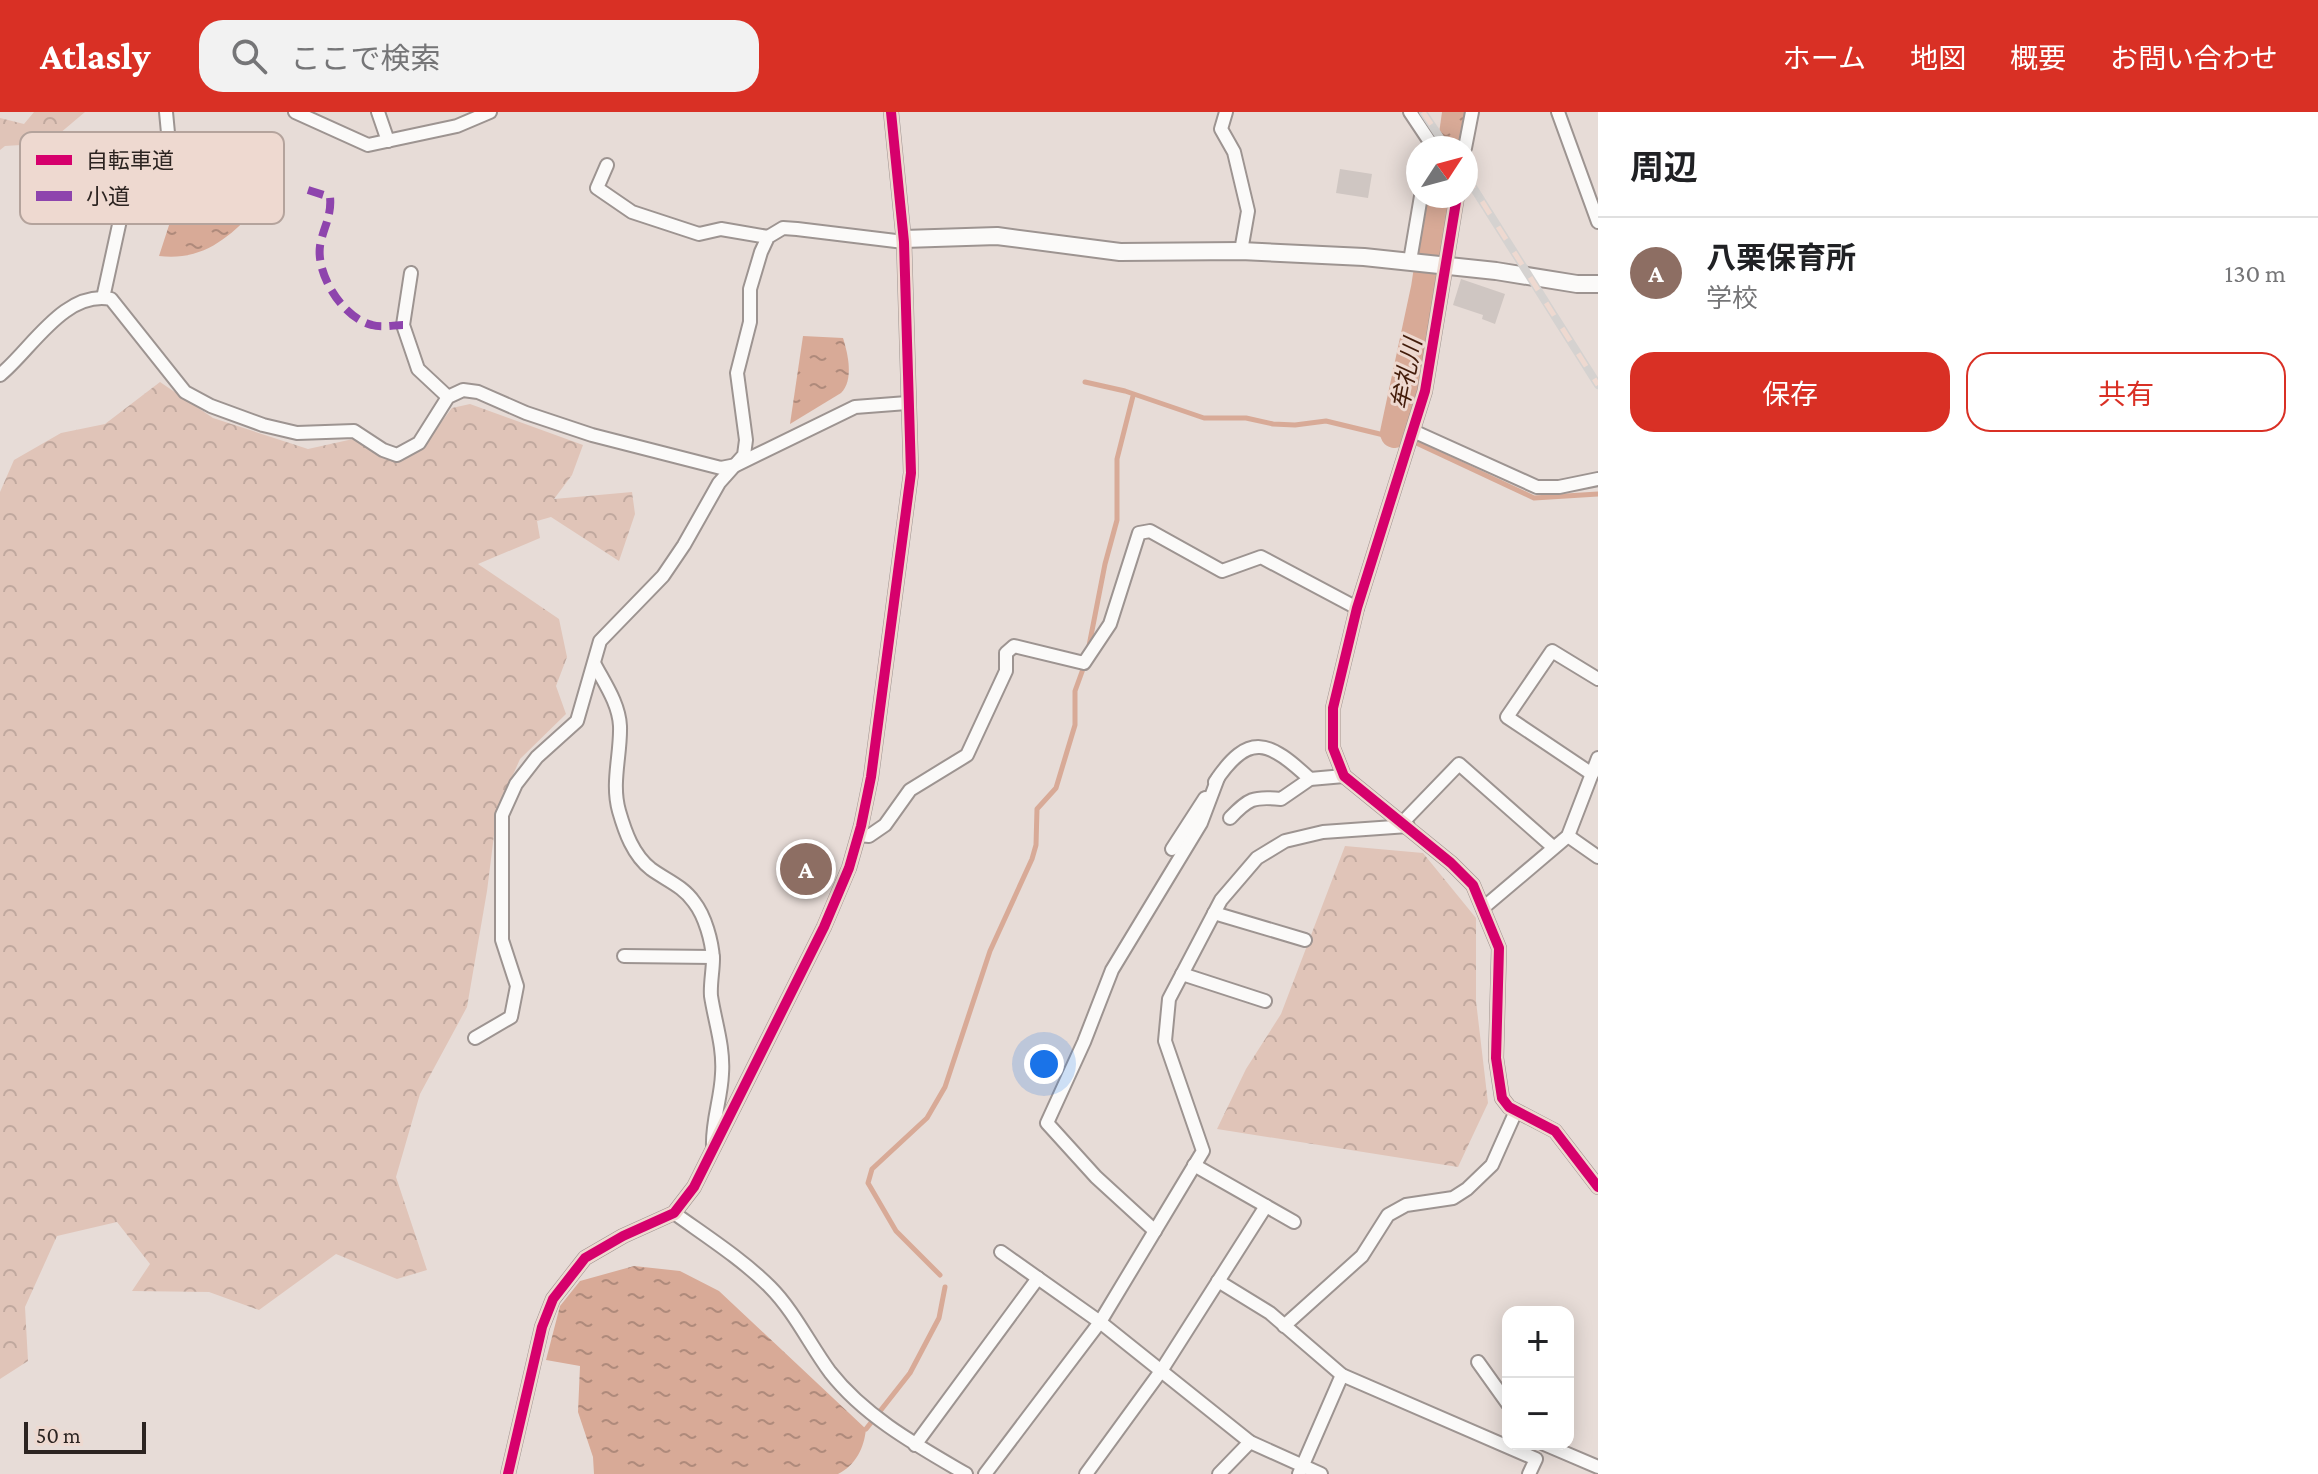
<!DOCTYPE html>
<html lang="ja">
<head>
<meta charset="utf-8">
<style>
  :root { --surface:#fff; --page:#f2f2f2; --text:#202124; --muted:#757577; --line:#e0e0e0; --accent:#d93025 }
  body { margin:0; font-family:"Crimson Pro","Noto Sans JP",serif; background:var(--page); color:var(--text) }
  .controls { position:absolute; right:24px; bottom:24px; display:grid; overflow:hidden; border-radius:16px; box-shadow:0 4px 20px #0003 }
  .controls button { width:72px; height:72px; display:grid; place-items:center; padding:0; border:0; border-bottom:2px solid var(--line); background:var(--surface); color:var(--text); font:40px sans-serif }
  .compass { position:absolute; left:1406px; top:24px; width:72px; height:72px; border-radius:50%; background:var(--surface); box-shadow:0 4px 20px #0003; rotate:54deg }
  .scale { position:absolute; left:24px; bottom:20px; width:122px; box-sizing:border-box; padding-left:8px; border:4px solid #2c2421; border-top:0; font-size:22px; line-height:28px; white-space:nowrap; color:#2c2421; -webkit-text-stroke:6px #eed9d0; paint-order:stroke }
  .you { position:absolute; left:1044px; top:952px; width:28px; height:28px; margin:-20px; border:6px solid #fff; border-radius:50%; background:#1a73e8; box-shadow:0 0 0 12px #1a73e833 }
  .badge { display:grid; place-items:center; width:52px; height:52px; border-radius:50%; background:var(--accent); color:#fff; font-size:26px; font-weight:700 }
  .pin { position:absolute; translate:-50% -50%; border:4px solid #fff; box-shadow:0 2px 8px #0006 }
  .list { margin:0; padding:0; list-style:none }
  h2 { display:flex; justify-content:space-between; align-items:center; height:104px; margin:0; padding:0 32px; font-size:34px }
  h2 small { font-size:26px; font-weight:400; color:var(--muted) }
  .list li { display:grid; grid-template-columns:52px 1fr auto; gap:24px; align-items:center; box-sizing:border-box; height:112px; padding:0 32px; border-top:2px solid var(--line) }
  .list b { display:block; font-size:30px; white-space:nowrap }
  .list p { margin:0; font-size:26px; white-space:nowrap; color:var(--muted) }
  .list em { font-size:26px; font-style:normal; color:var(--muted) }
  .actions { display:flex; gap:16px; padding:24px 32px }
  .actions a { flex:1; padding:18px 0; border:2px solid var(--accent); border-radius:24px; text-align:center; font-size:28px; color:var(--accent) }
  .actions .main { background:var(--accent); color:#fff }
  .icon { flex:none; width:44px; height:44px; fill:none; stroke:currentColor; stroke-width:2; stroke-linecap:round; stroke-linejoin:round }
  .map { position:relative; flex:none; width:1598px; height:1362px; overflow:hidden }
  header { display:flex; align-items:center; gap:48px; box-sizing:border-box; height:112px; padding:0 40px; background:var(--accent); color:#fff }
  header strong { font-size:38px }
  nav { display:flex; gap:44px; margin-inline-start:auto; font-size:28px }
  .search { width:560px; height:72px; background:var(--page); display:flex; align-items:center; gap:20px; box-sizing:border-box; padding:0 28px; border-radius:24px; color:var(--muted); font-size:30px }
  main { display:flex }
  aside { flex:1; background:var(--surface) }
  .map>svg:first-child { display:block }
</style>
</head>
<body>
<header>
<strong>Atlasly</strong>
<div class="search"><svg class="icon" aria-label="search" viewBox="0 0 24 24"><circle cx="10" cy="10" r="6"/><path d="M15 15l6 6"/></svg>ここで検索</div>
<nav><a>ホーム</a><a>地図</a><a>概要</a><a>お問い合わせ</a></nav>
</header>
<main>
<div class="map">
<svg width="1598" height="1362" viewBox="0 0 1598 1362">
  <defs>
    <pattern id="forest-crowns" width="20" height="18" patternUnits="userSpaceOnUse" patternTransform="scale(2)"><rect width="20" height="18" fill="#e0c4b8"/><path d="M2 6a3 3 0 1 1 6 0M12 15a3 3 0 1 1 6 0" fill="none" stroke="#c0a89e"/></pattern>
    <pattern id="water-ripples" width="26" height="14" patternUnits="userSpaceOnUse" patternTransform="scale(2)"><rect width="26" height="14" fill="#d8aa97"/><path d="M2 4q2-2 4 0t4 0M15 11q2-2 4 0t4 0" fill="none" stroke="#af8a7b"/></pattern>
  </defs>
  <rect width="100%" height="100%" fill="#e7dcd7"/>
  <g fill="url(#forest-crowns)">
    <polygon points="34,0 85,0 40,38 21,33 5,34 0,38 0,6 24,12"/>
    <polygon points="160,270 213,306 308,337 353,327 395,350 419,339 452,296 470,292 583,333 572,363 554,387 632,380 635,402 619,449 551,405 537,409 540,426 478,452 559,507 567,545 556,574 566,602 520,647 497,699 487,779 467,895 420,982 396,1065 427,1158 397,1167 336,1142 259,1198 209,1180 132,1179 150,1152 117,1110 57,1124 25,1195 28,1249 0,1267 0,380 14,348 61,321 105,312"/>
    <polygon points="1345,734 1423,741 1476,806 1476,889 1488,991 1458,1055 1217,1017 1246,957 1281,902"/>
  </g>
  <g fill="url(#water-ripples)">
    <polygon points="1442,0 1468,0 1461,36 1437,36"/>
    <path d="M238 67 276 68 281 71C244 108 216 151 159 144L172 104 183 87Z"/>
    <path d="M803 224 843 226C848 242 854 268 841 281L790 312Z"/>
    <path d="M634 1154 680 1159 719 1179 866 1317C864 1336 856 1353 838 1362H594L593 1345 578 1300 580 1254 546 1248 560 1194 580 1169Z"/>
  </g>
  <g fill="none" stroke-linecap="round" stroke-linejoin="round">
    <g stroke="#d8aa97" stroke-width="5">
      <polyline points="1085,270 1125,279 1204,306 1246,306 1273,312 1295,313 1326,309 1388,324 1395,321 1534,386 1598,382"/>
      <polyline points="1088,539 1105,452 1117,408 1117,347 1133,284"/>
      <polyline points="940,1163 896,1119 868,1071 872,1057 927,1006 945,975 990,839 1032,747 1036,733 1037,697 1056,676 1075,613 1075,579 1083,557"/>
      <polyline points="866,1317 910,1261 939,1206 945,1175"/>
    </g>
    <polyline stroke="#d8aa97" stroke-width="30" points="1395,321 1426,176 1440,84"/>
  </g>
  <g fill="#cfc6c2">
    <polygon points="1340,57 1372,62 1368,86 1336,81"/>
    <polygon points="1461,167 1505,182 1495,212 1482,207 1483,203 1453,193"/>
  </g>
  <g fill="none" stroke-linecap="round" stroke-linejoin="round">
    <g stroke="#9d9491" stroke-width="16">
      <g id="minor">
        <polyline points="295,0 368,33 457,14 490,0"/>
        <polyline points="378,0 388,29"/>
        <polyline points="1226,0 1221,17 1234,40 1248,99 1241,139"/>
        <polyline points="1410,0 1430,30 1429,36"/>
        <polyline points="1558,0 1598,110"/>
        <polyline points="1465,36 1472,0"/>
        <polyline points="607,53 597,76 632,100 699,122 721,117 768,125"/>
        <polyline points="1457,84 1425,279 1357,496 1333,596 1333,636 1344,664 1451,751 1473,773 1499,836 1496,946 1502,986 1509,995 1555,1019 1598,1075"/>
        <polyline points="1410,149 1421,84"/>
        <polyline points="411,161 403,213 418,257 448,285"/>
        <polyline points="103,186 122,99 133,81 170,42 166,0"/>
        <path d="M0 263C31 238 64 178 111 187L185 280 211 294 263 313 297 321 354 319 383 338 397 343 419 331 448 285 463 278 478 280 526 301 592 323 721 356 736 353 855 295 907 291"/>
        <polyline points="1413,319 1537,375 1559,375 1598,367"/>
        <path d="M595 553C605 572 619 592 620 614 621 642 611 671 619 699 625 720 633 743 651 757 666 768 683 774 694 790 705 804 712 829 713 847 713 859 710 872 711 884 715 910 724 935 722 962 721 987 712 1009 713 1034"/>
        <polyline points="1592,662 1507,605 1552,539 1598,567"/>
        <path d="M1215 670C1249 619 1269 629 1310 667"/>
        <path d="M1230 706C1248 687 1253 684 1281 687L1310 667 1344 664"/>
        <polyline points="1403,710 1459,652 1553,735"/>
        <polyline points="859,723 869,724 885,713 910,678 967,643 1006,559 1006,541 1014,534 1084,551 1110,512 1139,421 1150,419 1222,459 1261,445 1357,496"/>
        <polyline points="1568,724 1598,745"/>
        <polyline points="1172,737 1205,686"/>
        <polyline points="1483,796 1568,724 1598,646"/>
        <polyline points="1214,801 1305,828"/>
        <polyline points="624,844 713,845"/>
        <polyline points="1182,862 1265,889"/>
        <polyline points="475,926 511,905 517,874 502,828 502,703 516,672 537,645 577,609 600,529 663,464 684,433 719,371 744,343 746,328 737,261 750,210 750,177 761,140 768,125 783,116 797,117 904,130"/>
        <polyline points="1194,1053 1294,1110"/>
        <path d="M674 1101C706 1124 742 1147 770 1175 794 1199 810 1233 830 1260 865 1305 918 1334 966 1362"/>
        <polyline points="1155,1119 1096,1065 1047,1011 1084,930 1112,858 1201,711 1218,666"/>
        <polyline points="1001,1140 1100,1210 1250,1330 1321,1362"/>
        <polyline points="1218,1169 1270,1201 1342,1263 1536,1347 1529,1362"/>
        <polyline points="1284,1214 1362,1144 1388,1103 1406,1093 1453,1086 1467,1077 1492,1053 1516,999"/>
        <polyline points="1478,1250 1508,1292"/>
        <polyline points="1544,1332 1598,1355"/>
        <polyline points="915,1333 1038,1166"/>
        <polyline points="508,1362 542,1215 553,1187 585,1146 623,1124 674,1101 694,1075 824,815 849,756 861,714 871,665 911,361 904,130 891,0"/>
        <polyline points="985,1362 1100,1210 1203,1039 1165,929 1169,887 1221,788 1257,746 1285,729 1323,720 1408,714"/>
        <polyline points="1086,1362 1161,1259 1266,1094"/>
        <polyline points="1219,1362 1250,1330"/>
        <polyline points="1299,1362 1342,1263"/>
      </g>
    </g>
    <g stroke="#9d9491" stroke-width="20">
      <polyline id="tertiary" points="904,127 997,124 1120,140 1241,139 1364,145 1496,159 1577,172 1598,172"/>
    </g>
    <use href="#minor" stroke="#fbfaf9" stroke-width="12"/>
    <use href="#tertiary" stroke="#fbfaf9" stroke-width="16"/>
    <g stroke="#d5d2d0" stroke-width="8">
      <g id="rail">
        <polyline points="1423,0 1447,36"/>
        <polyline points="1466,64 1598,273"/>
      </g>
    </g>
    <use href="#rail" stroke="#eed9d0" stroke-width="5" stroke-dasharray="15" stroke-linecap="butt"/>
    <path stroke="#8e44ad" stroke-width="8" stroke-dasharray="16 8" stroke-linecap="butt" d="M308 78 330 85C332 104 323 116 320 134 316 163 343 206 372 213 381 216 394 213 403 213"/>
    <g stroke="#eed9d0" stroke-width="15">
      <g id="cycleway">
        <polyline points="1457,84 1425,279 1357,496 1333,596 1333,636 1344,664 1451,751 1473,773 1499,836 1496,946 1502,986 1509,995 1555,1019 1598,1075"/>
        <polyline points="508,1362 542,1215 553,1187 585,1146 623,1124 674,1101 694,1075 824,815 849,756 861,714 871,665 911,361 904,130 891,0"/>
      </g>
    </g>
    <use href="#cycleway" stroke="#d6006c" stroke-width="10"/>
  </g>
  <g text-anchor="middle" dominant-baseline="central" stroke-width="6" stroke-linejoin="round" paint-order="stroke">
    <g font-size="24" font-style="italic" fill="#431c0a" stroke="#eed9d0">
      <text transform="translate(1406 262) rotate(-79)">牟礼川</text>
    </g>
  </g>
  <rect x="20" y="20" width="264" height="92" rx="12" fill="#eed9d0" stroke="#b4a39c" stroke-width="2"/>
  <rect x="36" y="43" width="36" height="10" fill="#d6006c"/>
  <rect x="36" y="79" width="36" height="10" fill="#8e44ad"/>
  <g font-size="22" fill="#2c2421">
    <text x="86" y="56">自転車道</text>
    <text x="86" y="92">小道</text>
  </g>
</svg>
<div class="controls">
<button>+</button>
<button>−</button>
</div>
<svg class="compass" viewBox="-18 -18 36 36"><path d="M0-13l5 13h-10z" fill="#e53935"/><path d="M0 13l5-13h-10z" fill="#757577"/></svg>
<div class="scale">50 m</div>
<div class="you"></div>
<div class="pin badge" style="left:806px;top:757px;background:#8d6e63">A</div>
</div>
<aside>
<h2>周辺<small></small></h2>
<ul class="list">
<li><span class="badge" style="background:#8d6e63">A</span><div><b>八栗保育所</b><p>学校</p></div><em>130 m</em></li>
</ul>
<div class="actions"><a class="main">保存</a><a>共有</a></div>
</aside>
</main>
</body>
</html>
